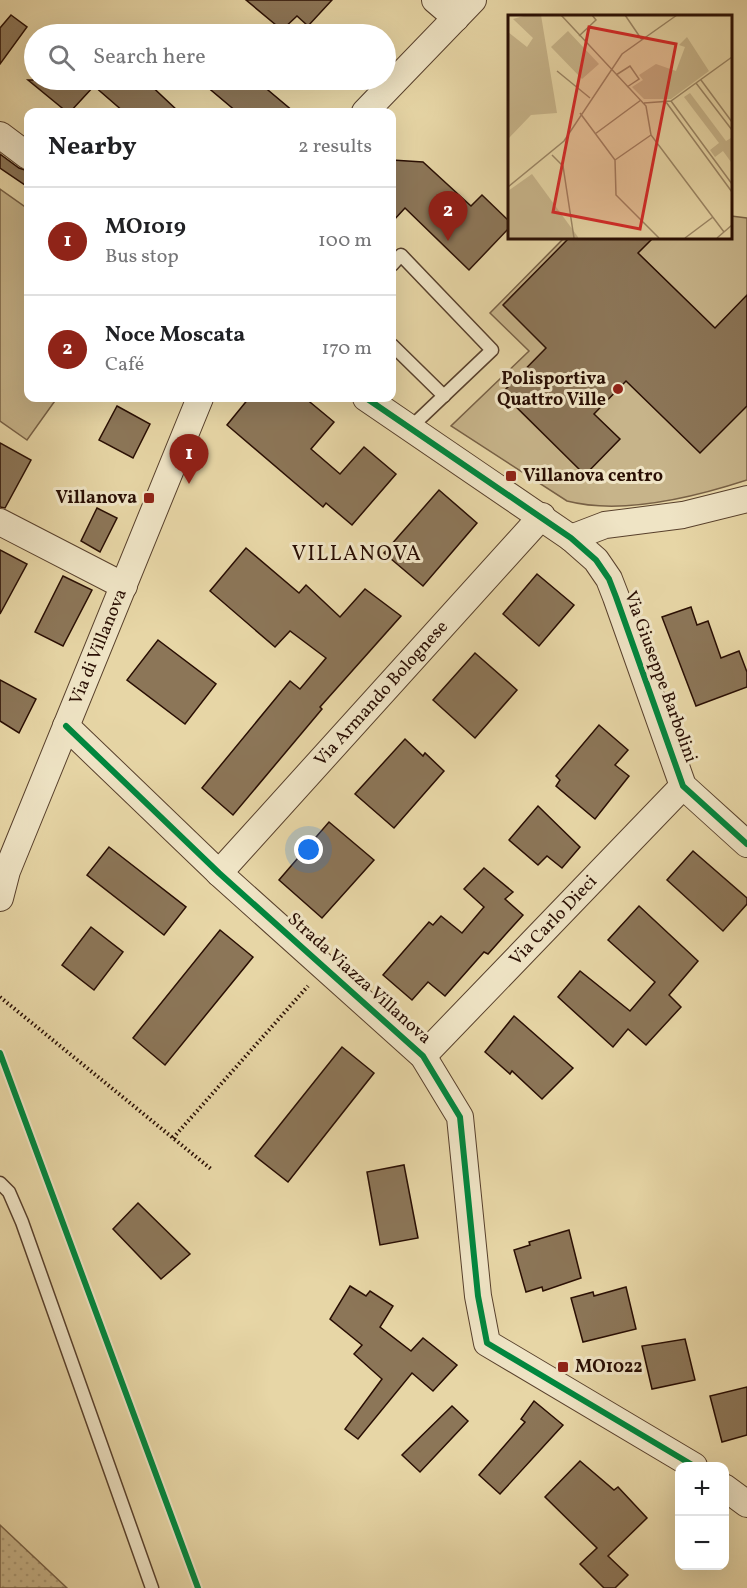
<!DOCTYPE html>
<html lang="en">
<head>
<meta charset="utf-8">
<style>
  :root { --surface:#fff; --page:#f2f2f2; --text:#202124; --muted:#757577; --line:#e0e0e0; --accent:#8f2418 }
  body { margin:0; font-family:Vollkorn,serif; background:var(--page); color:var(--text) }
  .controls { position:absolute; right:18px; bottom:18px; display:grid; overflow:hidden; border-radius:12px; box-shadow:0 6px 24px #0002 }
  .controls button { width:54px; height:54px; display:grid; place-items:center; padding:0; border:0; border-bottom:2px solid var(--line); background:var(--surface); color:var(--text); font:30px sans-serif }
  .you { position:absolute; left:309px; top:850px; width:21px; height:21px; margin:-15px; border:4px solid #fff; border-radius:50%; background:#1a73e8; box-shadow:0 0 0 9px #1a73e833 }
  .badge { display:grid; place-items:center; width:39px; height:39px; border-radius:50%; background:var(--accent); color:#fff; font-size:20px; font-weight:700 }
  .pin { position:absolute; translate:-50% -50px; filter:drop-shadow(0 2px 3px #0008) }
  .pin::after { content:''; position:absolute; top:32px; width:21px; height:18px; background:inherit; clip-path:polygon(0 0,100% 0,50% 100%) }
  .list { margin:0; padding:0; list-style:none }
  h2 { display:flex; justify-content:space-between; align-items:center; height:78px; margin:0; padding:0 24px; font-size:26px }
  h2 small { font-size:20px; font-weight:400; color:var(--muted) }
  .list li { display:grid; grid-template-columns:39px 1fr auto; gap:18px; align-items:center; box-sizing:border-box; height:108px; padding:0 24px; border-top:2px solid var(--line) }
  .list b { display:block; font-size:22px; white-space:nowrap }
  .list p { margin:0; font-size:20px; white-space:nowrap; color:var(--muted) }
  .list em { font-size:20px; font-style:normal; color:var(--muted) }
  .icon { flex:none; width:33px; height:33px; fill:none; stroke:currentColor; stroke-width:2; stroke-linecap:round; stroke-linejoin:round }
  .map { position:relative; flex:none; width:747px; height:1588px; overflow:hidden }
  .search { position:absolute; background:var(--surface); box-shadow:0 6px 24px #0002; left:24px; top:24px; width:372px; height:66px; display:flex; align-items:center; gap:15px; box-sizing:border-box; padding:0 21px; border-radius:33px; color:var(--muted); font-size:22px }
  .panel { position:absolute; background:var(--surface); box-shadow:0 6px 24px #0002; left:24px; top:108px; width:372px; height:294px; border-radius:12px }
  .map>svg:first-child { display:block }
</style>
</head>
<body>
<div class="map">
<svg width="747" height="1588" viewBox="0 0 747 1588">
  <defs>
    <pattern id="grass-dots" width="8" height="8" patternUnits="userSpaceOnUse" patternTransform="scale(1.5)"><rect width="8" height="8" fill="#c7b48a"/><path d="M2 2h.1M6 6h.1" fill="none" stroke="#ab9a75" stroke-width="1.8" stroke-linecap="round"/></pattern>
  </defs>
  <rect width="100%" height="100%" fill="#e7d6a6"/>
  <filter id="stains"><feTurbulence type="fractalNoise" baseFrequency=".00333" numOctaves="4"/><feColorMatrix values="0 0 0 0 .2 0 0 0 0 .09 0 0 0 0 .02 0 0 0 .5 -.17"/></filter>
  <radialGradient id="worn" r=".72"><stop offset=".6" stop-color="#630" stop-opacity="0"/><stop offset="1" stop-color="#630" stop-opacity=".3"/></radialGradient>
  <polygon fill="url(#grass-dots)" stroke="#786146" stroke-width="1.5" points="0,1525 67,1588 0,1588"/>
  <g fill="#c7b48a" stroke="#786146" stroke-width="1.5">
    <polygon points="0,189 28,209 28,398 57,398 27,440 0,421"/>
    <path d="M731 216 747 218V480C695 497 621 515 567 501L451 426 529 351 490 313 565 237H730Z"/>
  </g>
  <g fill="#8c7658" stroke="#290e03" stroke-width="1.5">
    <polygon points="246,0 332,0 308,26 297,16 282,30"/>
    <polygon points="11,15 27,27 0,64 0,28"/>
    <polygon points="28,80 145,80 179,112 124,112 94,86 70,112 67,112"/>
    <polygon points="199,80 256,80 294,112 237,112"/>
    <polygon points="0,154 19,168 28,171 28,187 0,168"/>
    <polygon points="392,160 423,162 471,206 482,195 510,222 510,227 469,270 405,208 392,222"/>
    <polygon points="570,237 654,237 638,253 715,328 747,295 747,406 700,453 626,381 594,414 620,439 585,475 502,393 546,348 503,305"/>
    <polygon points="249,398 305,398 334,422 311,449 340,474 364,447 396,474 352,525 326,503 323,507 227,425"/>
    <polygon points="117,406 150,424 133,458 99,440"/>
    <polygon points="0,443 31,460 5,508 0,507"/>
    <polygon points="439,490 477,523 423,586 384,553"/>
    <polygon points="97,508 117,518 100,552 81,541"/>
    <polygon points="246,548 299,593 306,585 340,617 365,589 401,616 320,707 322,709 233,815 202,788 290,681 300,689 326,658 290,631 275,647 210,591"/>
    <polygon points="0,550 27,564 0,614"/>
    <polygon points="537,574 574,605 539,646 503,614"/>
    <polygon points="63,576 92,590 63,646 35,632"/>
    <polygon points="691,607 697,625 708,621 721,658 739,651 747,672 747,687 696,706 662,617"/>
    <polygon points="158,640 216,684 185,724 127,680"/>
    <polygon points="475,653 517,690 475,738 433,700"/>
    <polygon points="0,680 36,699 19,733 0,721"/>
    <polygon points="599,725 628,750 615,765 629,776 595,819 556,786 560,780 556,776"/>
    <polygon points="405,739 423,756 425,753 444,771 394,828 355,794"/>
    <polygon points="538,806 580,847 562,868 547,856 538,865 509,840"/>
    <polygon points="329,822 374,860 322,918 279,880"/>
    <polygon points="109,847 186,907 164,935 87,875"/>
    <polygon points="693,851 747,898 747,904 723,931 667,880"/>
    <polygon points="484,868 513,892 505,899 523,915 488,954 484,952 445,996 428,982 412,1000 383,975 429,922 433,925 441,916 462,933 484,907 464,889"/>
    <polygon points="639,906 698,961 669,995 681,1007 646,1045 628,1029 613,1047 558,997 580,971 630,1011 655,982 608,940"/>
    <polygon points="91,927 123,952 94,990 62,965"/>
    <polygon points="220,930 253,957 165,1065 133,1038"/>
    <polygon points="514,1016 573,1068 542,1099 512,1071 510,1074 485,1052"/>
    <polygon points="342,1047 374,1073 288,1182 255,1156"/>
    <polygon points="404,1165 418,1238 380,1245 367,1172"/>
    <polygon points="138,1203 190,1254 161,1279 113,1229"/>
    <polygon points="569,1230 581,1278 543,1291 542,1287 526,1292 514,1250 530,1245 529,1242"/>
    <polygon points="350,1286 366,1296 370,1291 393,1306 380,1327 411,1351 423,1338 457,1365 433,1391 412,1373 358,1439 345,1429 382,1379 354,1354 362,1345 330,1319"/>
    <polygon points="626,1287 636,1329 583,1342 571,1298 593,1292 594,1296"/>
    <polygon points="685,1339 695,1380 652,1389 642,1346"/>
    <polygon points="747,1387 747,1435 722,1442 710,1396"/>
    <polygon points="534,1401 563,1425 500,1494 479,1475 525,1422 521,1419"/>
    <polygon points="452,1406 468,1421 420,1472 402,1455"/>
    <polygon points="580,1461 614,1490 618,1487 647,1518 608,1556 628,1575 615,1588 604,1588 580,1564 597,1548 545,1497"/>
  </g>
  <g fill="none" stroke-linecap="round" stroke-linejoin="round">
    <g stroke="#58402c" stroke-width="15">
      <g id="service">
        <polyline points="392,265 401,255 492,350 410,428"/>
        <polyline points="392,345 444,396"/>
        <polyline points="0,1183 9,1192 22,1222 152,1588"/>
      </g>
    </g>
    <g stroke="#58402c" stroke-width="28">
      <g id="minor">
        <polyline points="435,0 456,18"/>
        <polyline points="365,112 473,0"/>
        <polyline points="0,135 28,156"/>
        <polyline points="366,398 571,538 596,560 609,579 616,597 683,786 747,844"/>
        <polyline points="0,522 124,586"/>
        <polyline points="571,538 605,525 683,515 747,499"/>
        <polyline points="66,726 219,873 423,1056 460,1117 478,1296 487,1343 694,1466"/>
        <path id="s1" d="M219 873 542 516"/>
        <path id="s2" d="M0 898 7 871 200 398"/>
        <path id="s3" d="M423 1056 683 786"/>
        <polyline points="724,1487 747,1504"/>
      </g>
    </g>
    <g stroke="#290e03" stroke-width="4" stroke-dasharray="1.5 3" stroke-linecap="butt">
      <polyline points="0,997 211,1169"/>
      <polyline points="173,1138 308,986"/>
    </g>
    <use href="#service" stroke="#efe4c5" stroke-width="12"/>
    <use href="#minor" stroke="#efe4c5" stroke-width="26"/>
    <g stroke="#efe4c5" stroke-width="10">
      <g id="cycleway">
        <polyline points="366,398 571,538 596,560 609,579 616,597 683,786 747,844"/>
        <polyline points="66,726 219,873 423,1056 460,1117 478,1296 487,1343 694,1466"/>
        <polyline points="0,1053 198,1588"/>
      </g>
    </g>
    <use href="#cycleway" stroke="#00873e" stroke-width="6"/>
  </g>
  <g fill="#8f2418" stroke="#efe4c5" stroke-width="2">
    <circle cx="618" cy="389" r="6"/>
    <rect x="505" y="470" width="12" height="12" rx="3"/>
    <rect x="143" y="492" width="12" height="12" rx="3"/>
    <rect x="557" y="1361" width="12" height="12" rx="3"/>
  </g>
  <g text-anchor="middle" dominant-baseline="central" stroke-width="6" stroke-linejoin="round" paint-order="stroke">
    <g font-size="18" font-weight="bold" fill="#290e03" stroke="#efe4c5" text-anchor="end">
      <text x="606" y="379">Polisportiva<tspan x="606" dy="21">Quattro Ville</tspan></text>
      <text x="523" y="476" text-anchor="start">Villanova centro</text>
      <text x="137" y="498">Villanova</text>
      <text x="575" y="1367" text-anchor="start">MO1022</text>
    </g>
    <g font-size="18" fill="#290e03" stroke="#efe4c5">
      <text stroke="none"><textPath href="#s2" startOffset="270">Via di Villanova</textPath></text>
      <text transform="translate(660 677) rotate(70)">Via Giuseppe Barbolini</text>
      <text stroke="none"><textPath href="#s1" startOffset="242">Via Armando Bolognese</textPath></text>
      <text stroke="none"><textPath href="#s3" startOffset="188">Via Carlo Dieci</textPath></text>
      <text transform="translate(359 979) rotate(42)">Strada Viazza Villanova</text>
    </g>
    <g font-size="21" letter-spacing="1.5" fill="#290e03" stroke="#efe4c5">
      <text x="357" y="554">VILLANOVA</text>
    </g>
  </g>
  <g transform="translate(508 15)">
    <rect width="224" height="224" fill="#e7d6a6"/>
    <path d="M24 159 70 222V223H0V176Z" fill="#c7b48a"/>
    <path d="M19 0H33L49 98 23 100 0 124V17L19 32 25 23 5 4ZM60 16 91 49 74 64 43 32ZM179 22 201 56 163 84H136L124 72 135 65 131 60 148 49 168 56 177 32 171 30ZM182 78 218 126 223 123V147L215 136 207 142 202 135 211 128 176 82Z" fill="#c7b48a"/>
    <path fill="none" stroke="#9b8665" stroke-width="1.5" d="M53 0 138 91 143 120 216 217M117 0 134 25M71 21 88 5 84 0M49 56 82 83M108 60 122 51 131 64 119 72M193 65 224 107M188 68 224 115M163 86 224 169M158 87 224 177M136 88 163 86 224 42M72 98 107 145 108 180 151 223M87 119 133 85M44 140 55 151 66 223M107 145 143 120M0 172 56 126 114 39 169 0M177 223 205 202M209 223 224 210"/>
    <path fill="#d62828" fill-opacity="0.15" stroke="#d62828" stroke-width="3" d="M81 12 168 29 132 214 45 197Z"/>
    <rect width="224" height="224" fill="none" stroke="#290e03" stroke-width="3"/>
  </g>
  <rect width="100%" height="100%" filter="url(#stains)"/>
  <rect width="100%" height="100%" fill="url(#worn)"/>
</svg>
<div class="controls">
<button>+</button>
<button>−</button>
</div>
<div class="you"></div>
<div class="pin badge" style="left:189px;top:484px">1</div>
<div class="pin badge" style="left:448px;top:241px">2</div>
<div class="search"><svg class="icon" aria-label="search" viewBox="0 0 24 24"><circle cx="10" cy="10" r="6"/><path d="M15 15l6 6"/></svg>Search here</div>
<section class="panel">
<h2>Nearby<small>2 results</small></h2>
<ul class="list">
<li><span class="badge">1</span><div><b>MO1019</b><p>Bus stop</p></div><em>100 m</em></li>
<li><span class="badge">2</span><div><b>Noce Moscata</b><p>Café</p></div><em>170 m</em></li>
</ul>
</section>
</div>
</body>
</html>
